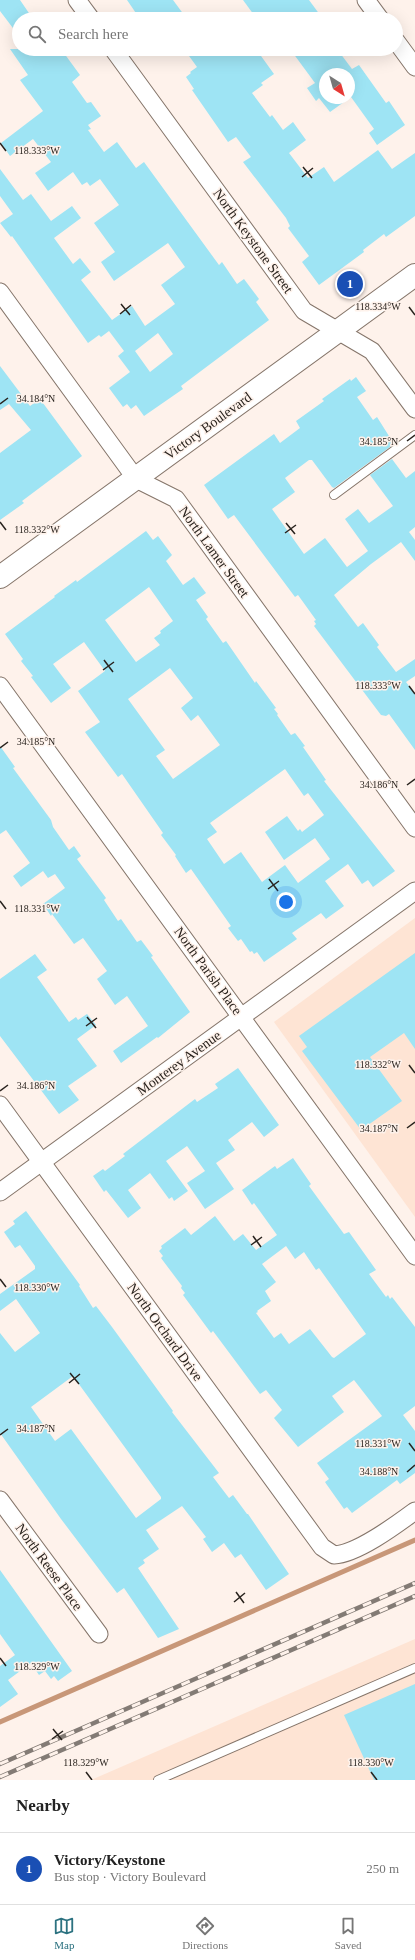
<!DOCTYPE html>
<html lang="en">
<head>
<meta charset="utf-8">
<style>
  :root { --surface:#fff; --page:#f6f6f6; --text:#222; --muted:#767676; --line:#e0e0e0; --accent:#2c7280 }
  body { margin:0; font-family:Georgia,serif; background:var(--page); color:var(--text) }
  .compass { position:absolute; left:319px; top:68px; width:36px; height:36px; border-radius:50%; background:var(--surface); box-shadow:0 4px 16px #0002; rotate:143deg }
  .you { position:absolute; left:286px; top:902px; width:14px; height:14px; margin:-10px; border:3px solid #fff; border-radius:50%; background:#1a73e8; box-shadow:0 0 0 6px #1a73e833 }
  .badge { display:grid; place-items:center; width:26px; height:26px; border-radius:50%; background:var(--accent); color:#fff; font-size:13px; font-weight:700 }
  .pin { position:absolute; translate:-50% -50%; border:2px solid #fff; box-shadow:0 1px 4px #0006 }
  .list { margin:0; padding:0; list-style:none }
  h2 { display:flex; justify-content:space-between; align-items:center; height:52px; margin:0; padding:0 16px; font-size:17px }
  h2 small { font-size:13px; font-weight:400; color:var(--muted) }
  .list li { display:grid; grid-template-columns:26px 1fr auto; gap:12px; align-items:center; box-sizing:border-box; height:72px; padding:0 16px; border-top:1px solid var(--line) }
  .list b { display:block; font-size:15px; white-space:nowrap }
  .list p { margin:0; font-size:13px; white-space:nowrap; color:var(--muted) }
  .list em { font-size:13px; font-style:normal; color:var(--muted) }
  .icon { flex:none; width:22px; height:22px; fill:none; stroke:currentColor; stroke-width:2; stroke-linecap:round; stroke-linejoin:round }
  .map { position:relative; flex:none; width:415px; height:1780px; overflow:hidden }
  .search { position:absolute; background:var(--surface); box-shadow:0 4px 16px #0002; left:12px; right:12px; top:12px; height:44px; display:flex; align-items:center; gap:10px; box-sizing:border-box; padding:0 14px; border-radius:22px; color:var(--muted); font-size:15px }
  .sheet { height:124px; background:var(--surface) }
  nav { display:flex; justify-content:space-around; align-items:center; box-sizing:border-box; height:56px; border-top:1px solid var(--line); background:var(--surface); font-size:11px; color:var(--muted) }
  nav a { display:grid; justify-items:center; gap:2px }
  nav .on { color:var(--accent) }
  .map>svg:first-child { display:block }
</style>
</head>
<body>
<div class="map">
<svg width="415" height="1780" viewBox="0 0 415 1780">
  <rect width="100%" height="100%" fill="#fef2eb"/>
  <g fill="#fee4d4">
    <polygon points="415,918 415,1217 274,1022"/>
    <polygon points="415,1639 415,1780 91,1780"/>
  </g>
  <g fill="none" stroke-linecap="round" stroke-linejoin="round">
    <polyline stroke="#c89778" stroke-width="5" points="0,1722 415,1540"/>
  </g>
  <g fill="#9ee4f4" fill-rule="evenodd">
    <polygon points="0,0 20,0 33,19 19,19 19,36 0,11"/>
    <polygon points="127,0 173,0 187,19 140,19"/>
    <polygon points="243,0 309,0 323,19 257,19"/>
    <path d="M10 49H61L80 75 72 82 87 103 91 102 101 116 88 125 91 129 88 130 104 152 117 142 136 168 144 162 219 265 222 262 237 284 244 279 259 299 256 302 269 320 181 386 183 389 144 416 136 405 131 409 127 404 123 407 109 388 130 372 118 356 124 351 109 331 101 337 99 335 88 343 12 236 11 237 0 223 13 214 0 196V169L23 200 31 194 51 221 72 206 81 218 54 238 73 264 80 258 91 272 81 280 112 320 132 306 145 326 175 304 161 285 185 267 168 243 114 281 101 262 115 252 94 223 119 205 100 179 90 186 87 182 82 185 73 172 48 191 35 173 51 162 33 139 10 156 1 143 43 111 20 80 28 75ZM158 333 173 354 150 372 135 351Z"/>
    <polygon points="184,49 256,49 274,74 261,83 263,85 252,93 270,117 272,115 283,130 293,122 306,140 289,153 308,178 324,167 334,182 378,150 392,169 415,153 415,216 386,237 384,234 363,250 364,252 319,285 302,262 309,256 288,228 290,226 286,218 243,162 251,157 236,137 228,142 192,90 194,89 186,77 191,73 190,72 197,67"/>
    <path d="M290 49H337L352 69 359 65 386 103 389 101 405 125 377 145 369 133 374 129 351 97 330 112 319 98 316 101 307 88 315 83ZM325 74H349V98H325Z"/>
    <polygon points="0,366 30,406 40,399 82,456 22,501 24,503 0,520 0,453 31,430 9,404 0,410"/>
    <polygon points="356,377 366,391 357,397 373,420 377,417 394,444 334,488 332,487 312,460 309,460 285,478 295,492 272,509 304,554 325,538 347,567 368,551 345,519 358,509 369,523 393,506 370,475 392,459 406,478 415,471 415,527 409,532 415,540 415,561 401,542 371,564 334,595 358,627 363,623 379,645 377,647 396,672 415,659 415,676 406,682 415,694 415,750 389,714 386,716 381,715 314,626 316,624 314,621 316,620 298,595 295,597 234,515 228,519 204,485 274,434 280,443 300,428 296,421 324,401 322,399 350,379 351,381"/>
    <path d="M146 531 153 540 158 536 172 555 166 561 183 585 194 577 206 593 196 600 208 617 206 619 223 643 226 641 255 683 256 681 276 708 274 709 278 714 277 715 291 735 295 733 305 746 303 747 326 780 324 781 395 871 373 887 368 880 362 884 348 864 325 881 344 906 326 919 321 913 292 933 297 939 264 962 257 952 254 954 252 951 250 952 241 939 238 941 228 928 231 926 191 869 186 873 182 867 175 856 176 855 161 835 163 833 122 774 118 777 85 732 100 722 78 691 105 671 84 642 53 664 71 688 51 703 31 677 33 676 21 661 23 659 5 634 55 597 54 596 76 580 77 582ZM149 587 173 621 160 631 161 633 154 638 160 645 136 662 105 620ZM170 668 193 698 181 708 191 721 198 715 220 745 173 779 156 756 165 750 128 699ZM285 769 304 796 308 793 324 815 302 832 300 829 298 831 287 816 265 832 284 860 315 838 330 859 298 883 285 865 262 882 241 852 224 864 207 839 217 832 210 823Z"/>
    <polygon points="0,746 15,767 13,768 51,820 53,827 69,850 74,846 81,856 77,859 106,898 104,900 118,921 121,919 137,942 141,940 153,956 151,957 190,1012 158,1038 157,1037 121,1063 113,1051 148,1026 127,996 115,1005 97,979 107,971 83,938 74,944 52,914 51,916 43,904 65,888 55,874 48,878 43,871 21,887 13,876 30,863 6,830 0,834"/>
    <polygon points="415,953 415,1049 404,1033 370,1057 402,1101 361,1130 302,1051 307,1047 299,1036"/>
    <polygon points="35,954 47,970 37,977 69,1022 76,1017 78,1020 87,1014 96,1025 77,1039 97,1066 68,1086 79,1100 59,1114 0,1036 0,979"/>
    <polygon points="238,1068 279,1125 264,1137 252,1122 228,1140 235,1150 216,1163 234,1189 205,1209 187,1183 205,1171 187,1146 166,1161 188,1191 174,1201 172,1197 169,1199 150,1173 128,1190 141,1208 128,1218 106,1190 104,1192 93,1176 103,1169 105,1171 125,1156 123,1154 195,1099 197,1102 218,1088 215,1084"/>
    <path d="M293 1158 311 1184 309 1186 325 1208 344 1234 349 1232 376 1270 369 1274 386 1297 388 1295 390 1299 392 1297 415 1327V1406L403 1415 415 1431V1473L400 1484 397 1480 352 1513 347 1507 344 1509 327 1485 325 1482 329 1479 317 1463 382 1416 354 1380 332 1396 344 1412 298 1447 274 1418 282 1410 266 1390 260 1394 213 1331 211 1333 183 1295 185 1293 181 1288 182 1286 161 1258 163 1256 159 1251 162 1248 161 1246 185 1228 191 1235 215 1216 234 1241 243 1234 256 1250 277 1235 254 1203 252 1205 242 1190 275 1166 277 1169ZM286 1246 295 1259 304 1252 316 1270 319 1268 366 1334 334 1358 332 1357 310 1329 289 1344 281 1333 274 1338 256 1313 258 1312 257 1311 271 1301 265 1291 276 1282 262 1264Z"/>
    <path d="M26 1211 80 1285 79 1286 93 1308 96 1306 112 1327 173 1411 172 1412 219 1473 213 1477 229 1498 233 1495 247 1514H248L289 1574 266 1590 241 1554 235 1558 224 1543 212 1552 203 1539 206 1537 182 1506 146 1530 159 1549 143 1560 145 1563 138 1568 179 1629 158 1638 124 1588 117 1593 61 1519 0 1433V1333L15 1352 40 1333 16 1299 0 1311V1294L35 1269V1266L20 1245 15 1248 4 1232 15 1224 13 1221ZM73 1376 161 1497V1499L136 1518 71 1429 55 1441 31 1407Z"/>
    <polygon points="0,1570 72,1671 58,1681 54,1676 51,1679 45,1671 39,1675 31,1663 8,1680 18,1694 0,1707 0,1666 15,1655 0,1634"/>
    <polygon points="415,1684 415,1780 374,1780 344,1715"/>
  </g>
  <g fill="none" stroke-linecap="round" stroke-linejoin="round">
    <g stroke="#85756a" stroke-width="10">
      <g id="lane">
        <polyline points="334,495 415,435"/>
        <polyline points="158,1780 415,1668"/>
      </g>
    </g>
    <g stroke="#85756a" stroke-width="19">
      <g id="street">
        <polyline points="77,0 91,19"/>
        <polyline points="366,0 380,19"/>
        <polyline points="396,41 415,67"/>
        <polyline points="113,49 304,311 372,351 415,409"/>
        <polyline points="0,292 136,479 176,499 415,828"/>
        <polyline points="0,686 415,1256"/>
        <path d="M0 1105 322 1547 334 1555C357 1554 396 1525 415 1511"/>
        <polyline points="0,1192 415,891"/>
        <polyline points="0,1500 99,1634"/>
      </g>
    </g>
    <g stroke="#85756a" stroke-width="24">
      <polyline id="secondary" points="0,577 415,275"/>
    </g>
    <use href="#lane" stroke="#fff" stroke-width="8"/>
    <use href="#street" stroke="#fff" stroke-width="17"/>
    <use href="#secondary" stroke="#fff" stroke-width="22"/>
    <g stroke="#837b75" stroke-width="4.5">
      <g id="rail">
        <polyline points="0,1764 415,1583"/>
        <polyline points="0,1777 415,1596"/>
      </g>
    </g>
    <use href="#rail" stroke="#fef2eb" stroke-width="3" stroke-dasharray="9" stroke-linecap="butt"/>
  </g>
  <path fill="none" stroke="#29231e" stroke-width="1.5" d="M0 143 6 151M303 167 312 178M302 177 313 168M121 304 130 315M409 307 415 315M120 314 131 305M0 404 8 398M407 441 415 435M0 522 6 530M286 523 295 534M285 533 296 525M104 660 113 672M103 670 114 662M409 686 415 694M0 748 8 742M407 785 415 779M269 879 278 891M268 889 279 881M0 901 6 909M87 1017 96 1028M86 1026 97 1018M409 1065 415 1073M0 1091 8 1085M407 1128 415 1122M253 1236 261 1247M251 1245 262 1237M0 1279 6 1287M70 1373 79 1384M69 1383 80 1374M0 1435 8 1429M409 1443 415 1451M407 1472 415 1465M236 1592 244 1603M234 1602 245 1593M0 1658 6 1666M53 1729 62 1740M52 1739 63 1731M86 1772 92 1780M371 1772 377 1780"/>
  <g text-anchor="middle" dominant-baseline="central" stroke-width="3" stroke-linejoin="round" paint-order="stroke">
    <g font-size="14" fill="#29231e" stroke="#fef2eb">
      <text transform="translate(253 241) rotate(54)">North Keystone Street</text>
      <text transform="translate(208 426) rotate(-36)">Victory Boulevard</text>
      <text transform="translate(214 552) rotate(54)">North Lamer Street</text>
      <text transform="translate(208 971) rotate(54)">North Parish Place</text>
      <text transform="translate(179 1063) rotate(-36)">Monterey Avenue</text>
      <text transform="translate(165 1332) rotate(54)">North Orchard Drive</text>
      <text transform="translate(49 1567) rotate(54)">North Reese Place</text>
    </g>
  </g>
  <g font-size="10" text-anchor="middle" fill="#29231e" stroke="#fef2eb" stroke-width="3" stroke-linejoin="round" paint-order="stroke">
    <text x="37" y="154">118.333°W</text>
    <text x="378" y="310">118.334°W</text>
    <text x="36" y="402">34.184°N</text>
    <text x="379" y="445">34.185°N</text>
    <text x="37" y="533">118.332°W</text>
    <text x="378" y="689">118.333°W</text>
    <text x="36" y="745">34.185°N</text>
    <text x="379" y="788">34.186°N</text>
    <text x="37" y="912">118.331°W</text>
    <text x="378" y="1068">118.332°W</text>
    <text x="36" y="1089">34.186°N</text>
    <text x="379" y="1132">34.187°N</text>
    <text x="37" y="1291">118.330°W</text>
    <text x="36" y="1432">34.187°N</text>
    <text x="378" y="1447">118.331°W</text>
    <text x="379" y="1475">34.188°N</text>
    <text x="37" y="1670">118.329°W</text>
    <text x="86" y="1766">118.329°W</text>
    <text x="371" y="1766">118.330°W</text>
  </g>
</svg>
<svg class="compass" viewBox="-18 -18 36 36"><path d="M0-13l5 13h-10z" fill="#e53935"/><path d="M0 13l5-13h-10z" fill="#767676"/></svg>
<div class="you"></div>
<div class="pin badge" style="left:350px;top:284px;background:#1a4fb4">1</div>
<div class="search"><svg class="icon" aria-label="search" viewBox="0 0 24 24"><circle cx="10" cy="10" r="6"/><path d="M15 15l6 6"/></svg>Search here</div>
</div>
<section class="sheet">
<h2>Nearby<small></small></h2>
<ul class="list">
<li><span class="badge" style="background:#1a4fb4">1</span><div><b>Victory/Keystone</b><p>Bus stop · Victory Boulevard</p></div><em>250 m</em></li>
</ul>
</section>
<nav>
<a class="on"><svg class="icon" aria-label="map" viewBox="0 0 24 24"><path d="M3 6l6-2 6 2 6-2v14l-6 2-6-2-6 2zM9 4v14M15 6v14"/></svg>Map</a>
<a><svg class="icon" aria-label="directions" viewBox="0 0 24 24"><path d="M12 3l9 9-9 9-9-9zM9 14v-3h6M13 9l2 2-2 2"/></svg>Directions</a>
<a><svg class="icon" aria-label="saved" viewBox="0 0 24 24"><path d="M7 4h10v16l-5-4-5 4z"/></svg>Saved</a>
</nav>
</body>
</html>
